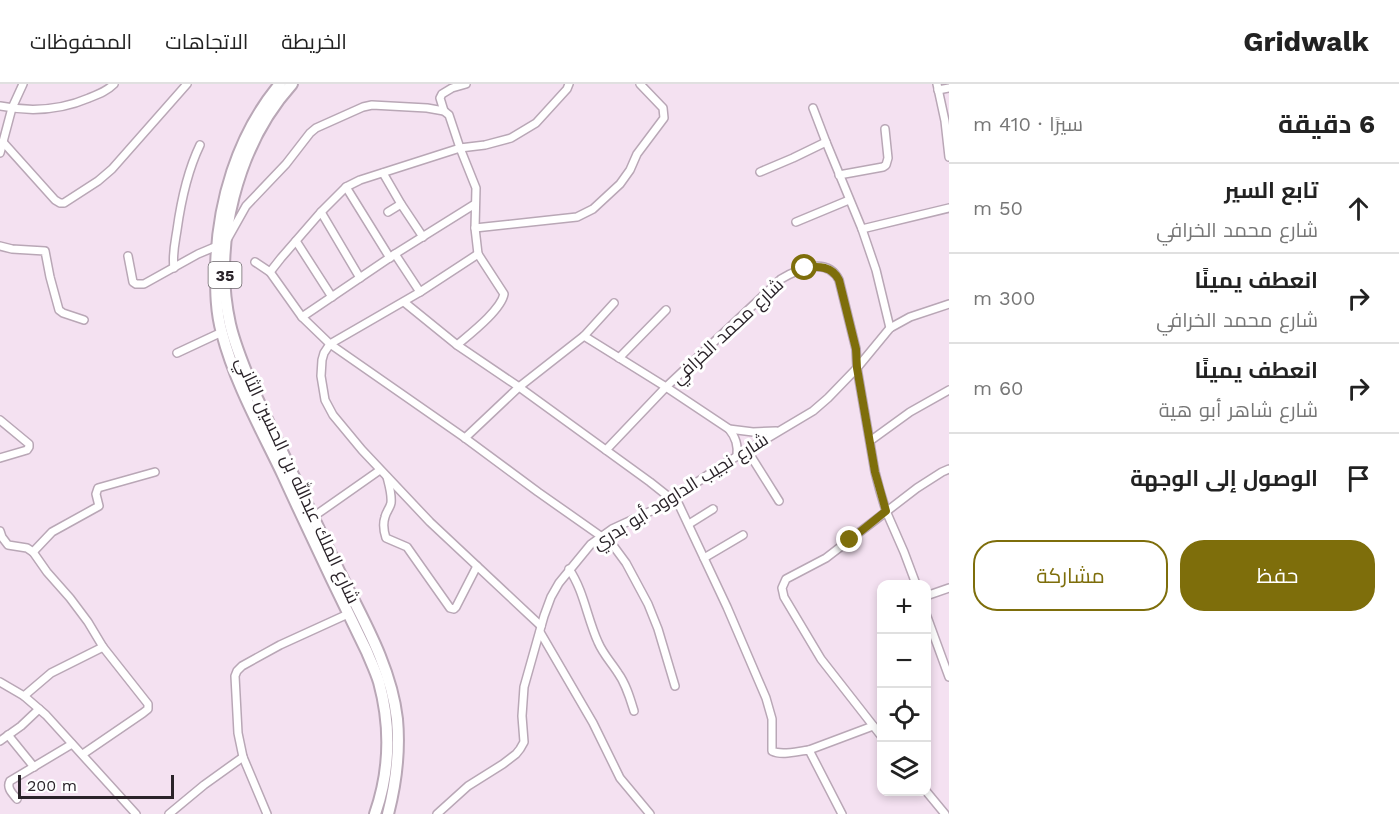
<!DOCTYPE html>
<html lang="ar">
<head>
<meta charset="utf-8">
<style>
  :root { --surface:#fff; --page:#f2f2f2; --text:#222; --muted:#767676; --line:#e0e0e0; --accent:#7e6e0b }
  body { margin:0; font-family:"Work Sans",Cairo,sans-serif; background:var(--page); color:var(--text); direction:rtl }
  .controls { position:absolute; right:18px; bottom:18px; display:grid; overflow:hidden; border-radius:12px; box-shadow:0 3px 9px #0003 }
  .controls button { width:54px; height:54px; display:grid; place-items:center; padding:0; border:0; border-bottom:2px solid var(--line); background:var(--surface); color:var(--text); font:30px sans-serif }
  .scale { position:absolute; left:18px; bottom:15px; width:156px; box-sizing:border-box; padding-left:6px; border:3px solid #2a2329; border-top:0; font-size:16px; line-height:21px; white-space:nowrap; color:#2a2329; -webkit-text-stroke:4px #fff; paint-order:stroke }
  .stop { position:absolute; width:18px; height:18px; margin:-14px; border:4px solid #7e6e0b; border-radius:50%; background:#fff }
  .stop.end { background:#7e6e0b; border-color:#fff; box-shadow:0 2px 6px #0008 }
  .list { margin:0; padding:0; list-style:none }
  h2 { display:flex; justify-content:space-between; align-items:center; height:78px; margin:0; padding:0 24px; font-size:26px }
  h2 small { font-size:20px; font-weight:400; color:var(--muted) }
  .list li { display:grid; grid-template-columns:39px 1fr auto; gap:18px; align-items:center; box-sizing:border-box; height:90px; padding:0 24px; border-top:2px solid var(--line) }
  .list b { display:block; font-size:22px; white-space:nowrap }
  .list p { margin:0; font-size:20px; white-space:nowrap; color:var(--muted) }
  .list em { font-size:20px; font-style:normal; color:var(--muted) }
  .actions { display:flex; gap:12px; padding:18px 24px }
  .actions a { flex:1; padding:14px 0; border:2px solid var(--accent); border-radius:24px; text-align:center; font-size:21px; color:var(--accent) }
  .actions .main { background:var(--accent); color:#fff }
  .icon { flex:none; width:33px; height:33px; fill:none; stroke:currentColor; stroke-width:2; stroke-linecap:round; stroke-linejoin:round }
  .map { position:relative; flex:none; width:949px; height:730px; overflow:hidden; direction:ltr }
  header { display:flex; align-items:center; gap:36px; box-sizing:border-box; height:84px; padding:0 30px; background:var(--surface); border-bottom:2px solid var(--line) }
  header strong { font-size:28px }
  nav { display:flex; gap:33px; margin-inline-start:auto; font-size:21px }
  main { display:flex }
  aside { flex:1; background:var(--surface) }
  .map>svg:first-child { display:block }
</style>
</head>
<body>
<header>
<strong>Gridwalk</strong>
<nav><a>الخريطة</a><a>الاتجاهات</a><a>المحفوظات</a></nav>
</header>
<main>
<aside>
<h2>6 دقيقة<small>سيرًا · 410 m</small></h2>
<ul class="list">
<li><svg class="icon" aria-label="ahead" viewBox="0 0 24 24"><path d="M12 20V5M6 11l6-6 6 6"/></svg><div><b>تابع السير</b><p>شارع محمد الخرافي</p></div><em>50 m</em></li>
<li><svg class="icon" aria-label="right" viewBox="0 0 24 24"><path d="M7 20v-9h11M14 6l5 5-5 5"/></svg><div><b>انعطف يمينًا</b><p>شارع محمد الخرافي</p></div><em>300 m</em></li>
<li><svg class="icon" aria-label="right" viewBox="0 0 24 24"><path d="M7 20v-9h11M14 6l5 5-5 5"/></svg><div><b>انعطف يمينًا</b><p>شارع شاهر أبو هية</p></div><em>60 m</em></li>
<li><svg class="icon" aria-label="arrive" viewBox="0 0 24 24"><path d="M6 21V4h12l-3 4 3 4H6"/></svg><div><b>الوصول إلى الوجهة</b></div></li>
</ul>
<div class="actions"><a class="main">حفظ</a><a>مشاركة</a></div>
</aside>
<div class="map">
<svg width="949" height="730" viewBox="0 0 949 730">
  <rect width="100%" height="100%" fill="#f4e1f1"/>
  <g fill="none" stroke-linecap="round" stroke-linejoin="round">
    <g stroke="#b9a7b6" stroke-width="10">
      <g id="minor">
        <polyline points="937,0 945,37 949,73"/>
        <polyline points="938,6 949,4"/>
        <path d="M0 22C30 28 61 26 89 14 99 10 107 7 114 0"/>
        <polyline points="813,24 826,58 862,145 876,186 890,244"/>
        <polyline points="444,27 440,14 442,10 452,4 466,0"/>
        <polyline points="3,58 55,116 60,119 64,119 98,97 112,85 187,0"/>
        <polyline points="0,69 12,24 23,0"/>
        <polyline points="760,88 793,74 826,58"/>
        <polyline points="383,89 401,120 423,153"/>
        <polyline points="839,91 883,83 886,81 888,74 885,45"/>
        <polyline points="346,103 390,174"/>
        <polyline points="321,128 360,194"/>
        <polyline points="388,128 401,120"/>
        <polyline points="796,138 849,116"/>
        <polyline points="475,144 577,133 593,125 620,100 630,86 637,70 664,34 663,24 640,0"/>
        <polyline points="862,145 949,124"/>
        <path d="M228 154 246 122 286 80 310 49 316 44 363 23 372 21 427 24 444 27 449 31 460 64 476 104 475 144 478 170 504 210C501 226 470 250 457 261"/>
        <polyline points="296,157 332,213"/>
        <polyline points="0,162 12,165 45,167 50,193 59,226 63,229 84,236"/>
        <polyline points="395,170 420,208"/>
        <polyline points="478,170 420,208 330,260 324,269 322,276 321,292 325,316 333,331 362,366 430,438 541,542"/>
        <polyline points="128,172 133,198 136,200 144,200 198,170 217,162"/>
        <polyline points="255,178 270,188 302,233 330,260 465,354 538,408 612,460 626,479 648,520 658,545 675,602"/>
        <path d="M174 184C172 171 175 159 177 146 181 117 187 88 200 61"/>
        <polyline points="270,188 281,174 321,128 346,103 360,96 460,64 485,61 511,54 536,39 567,5 569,0"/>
        <path d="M404 218 457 261 519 303 650 398 679 421 727 523 766 614 772 635V667C782 672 798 667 809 666L842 730"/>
        <polyline points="302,233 395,170 475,120"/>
        <polyline points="584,252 666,303 729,345 753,348 776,347"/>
        <polyline points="177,269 222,248"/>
        <polyline points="619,274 666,226"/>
        <polyline points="0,336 29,360 29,363 27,366 0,374"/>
        <path d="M729 345C736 354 738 361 737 372"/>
        <polyline points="465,354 519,303 584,252 614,219"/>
        <polyline points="870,357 910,328 949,306"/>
        <path d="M606 366 666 303 781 195C798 185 827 172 839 196L856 265 857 284 875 388 880 407 886 427 904 468 916 500"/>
        <polyline points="747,366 779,417"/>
        <path d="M387 393C389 401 392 410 391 419 390 424 386 428 385 433 383 439 384 448 386 454L407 463 450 524 454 525 456 523 477 482"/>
        <polyline points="313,433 380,386"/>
        <polyline points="689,440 713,425"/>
        <polyline points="0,447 2,453 8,461 27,464 33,468 52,448 99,422 96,410 98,404 155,388"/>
        <polyline points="33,468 47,488 70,514 88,538 103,563 148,620 148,625 143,629 83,670"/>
        <polyline points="704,474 743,451"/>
        <path d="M569 485C584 507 587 534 598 558 603 570 611 578 618 589 626 600 630 614 634 627"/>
        <polyline points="926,512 949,504"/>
        <polyline points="926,530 949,593"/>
        <polyline points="540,548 593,639 620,694 650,730"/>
        <polyline points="0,598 24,612 46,631 136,730"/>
        <polyline points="24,612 51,589 103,563"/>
        <polyline points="8,651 34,683"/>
        <polyline points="882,653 821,575 784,513 782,504 786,495 826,474 917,404 942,388 949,385"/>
        <polyline points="0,657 21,642 39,625"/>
        <polyline points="809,666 873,642"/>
        <polyline points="926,707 945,730"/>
        <path d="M17 715C13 710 6 704 10 697L72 660"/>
        <polyline points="169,730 204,701 243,673"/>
        <polyline points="267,730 243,673 238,649 235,592 237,587 242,582 280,561 348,530"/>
        <polyline points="437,730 468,702 503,680 516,670 520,665 524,658 522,632 524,603 544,532 551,513 559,499 591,460 612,445 662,422 724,380 813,327 828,314 857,284 890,244 910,233 949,220"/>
      </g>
    </g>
    <g stroke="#b9a7b6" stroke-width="14">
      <g id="highway">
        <path d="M280 0C237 51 217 120 216 186 216 207 216 228 222 249 235 299 261 345 283 391 310 450 338 509 367 568 371 578 376 588 379 598 391 642 390 687 375 730"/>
        <path d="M292 0C237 61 212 160 230 240 236 266 247 290 257 314 284 372 311 429 339 487 362 534 391 582 397 635 400 668 396 699 388 730"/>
      </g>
    </g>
    <use href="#minor" stroke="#fff" stroke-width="7"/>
    <use href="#highway" stroke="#fff" stroke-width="10"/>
  </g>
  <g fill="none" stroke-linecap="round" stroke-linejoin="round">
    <path stroke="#7e6e0b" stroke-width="8" d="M805 184C819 182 832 182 839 196L856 265 857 284 875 388 886 427 850 456"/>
  </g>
  <g text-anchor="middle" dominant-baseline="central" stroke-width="6" stroke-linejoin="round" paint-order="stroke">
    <rect fill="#fff" stroke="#6a6569" stroke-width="1.5" x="208.5" y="178" width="33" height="26" rx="4.5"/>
    <g font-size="16" font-weight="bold" fill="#2a2329">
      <text x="225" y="191">35</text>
    </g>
    <g font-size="18" fill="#2a2329" stroke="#fff">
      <text transform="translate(727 247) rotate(-43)">شارع محمد الخرافي</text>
      <text transform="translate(298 396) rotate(65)">شارع الملك عبدالله بن الحسين الثاني</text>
      <text transform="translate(680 407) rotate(-32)">شارع نجيب الداوود أبو بدري</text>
    </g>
  </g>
</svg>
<div class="controls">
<button>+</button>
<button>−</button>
<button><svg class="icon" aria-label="locate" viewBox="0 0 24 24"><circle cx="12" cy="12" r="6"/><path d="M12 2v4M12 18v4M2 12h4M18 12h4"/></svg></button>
<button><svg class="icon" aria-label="layers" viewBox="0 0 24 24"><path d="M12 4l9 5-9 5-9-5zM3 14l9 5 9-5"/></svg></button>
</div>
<div class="scale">200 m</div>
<div class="stop" style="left:805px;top:184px"></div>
<div class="stop end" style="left:850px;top:456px"></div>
</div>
</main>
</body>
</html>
